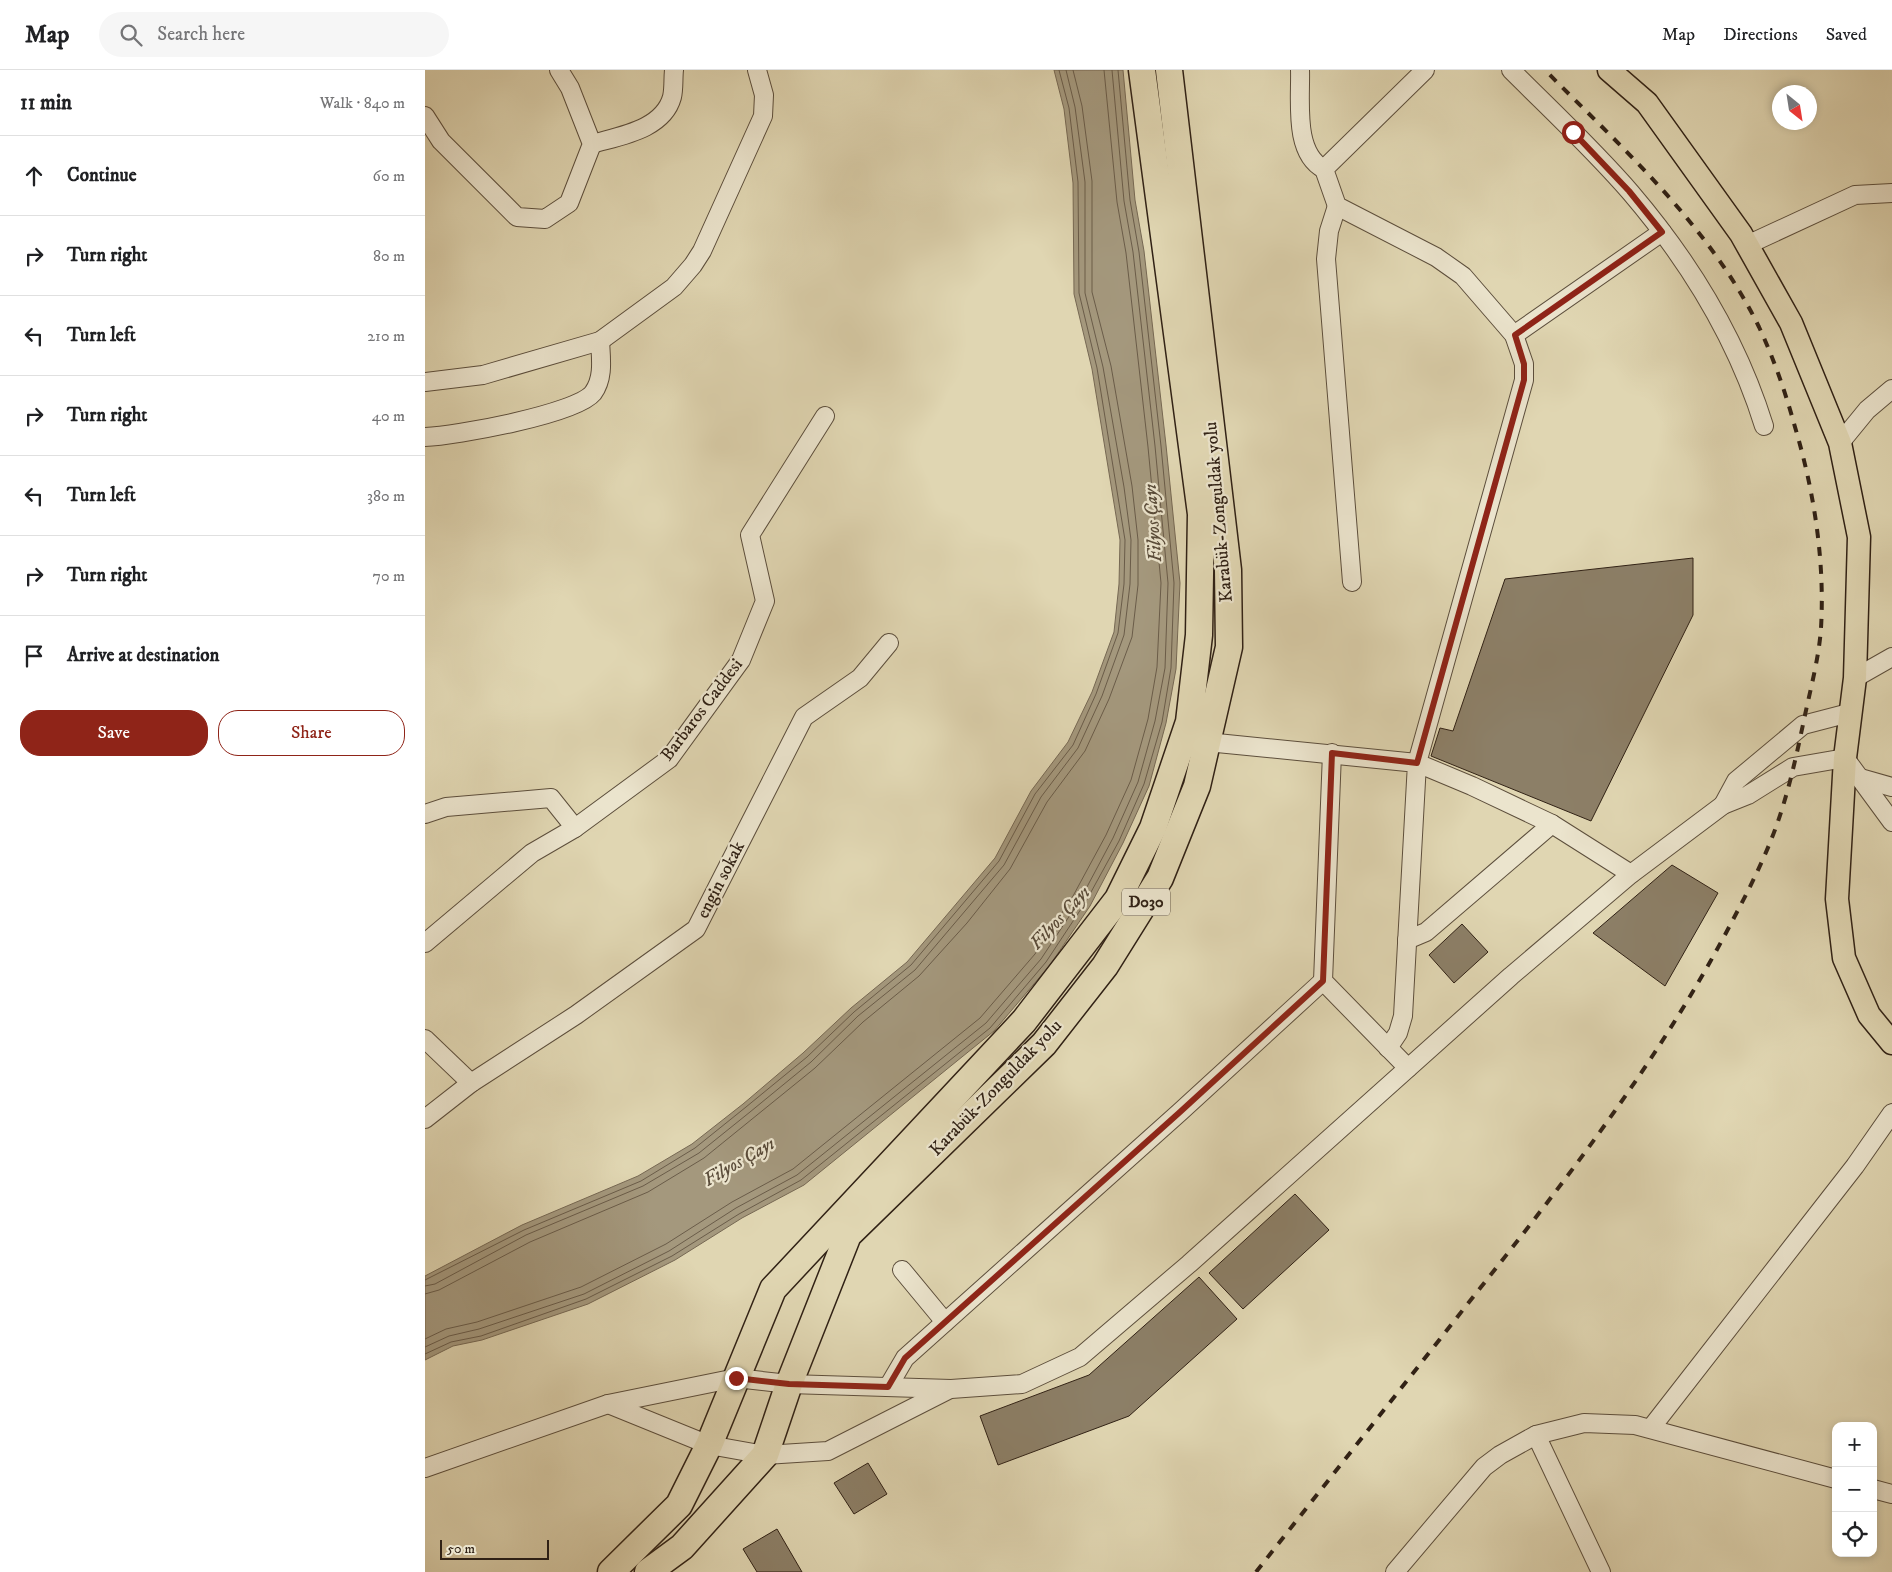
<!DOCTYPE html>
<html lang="en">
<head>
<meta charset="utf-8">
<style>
  :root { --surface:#fff; --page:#f6f6f6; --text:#202124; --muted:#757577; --line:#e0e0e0; --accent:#8f2418 }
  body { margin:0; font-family:"IM FELL DW Pica",serif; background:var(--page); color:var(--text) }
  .controls { position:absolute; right:15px; bottom:15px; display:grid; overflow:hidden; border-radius:10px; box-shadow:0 2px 8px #0003 }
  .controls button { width:45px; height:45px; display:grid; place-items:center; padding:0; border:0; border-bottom:1px solid var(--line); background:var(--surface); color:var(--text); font:25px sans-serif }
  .compass { position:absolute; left:1347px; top:15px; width:45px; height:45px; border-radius:50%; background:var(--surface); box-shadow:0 2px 8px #0003; rotate:150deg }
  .scale { position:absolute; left:15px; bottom:12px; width:109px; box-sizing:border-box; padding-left:5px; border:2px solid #302115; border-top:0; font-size:14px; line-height:18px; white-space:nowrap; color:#302115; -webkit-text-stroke:4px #ebe4cd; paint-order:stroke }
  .stop { position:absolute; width:15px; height:15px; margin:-11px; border:4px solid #8f2418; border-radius:50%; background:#fff }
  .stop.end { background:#8f2418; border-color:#fff; box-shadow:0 1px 5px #0008 }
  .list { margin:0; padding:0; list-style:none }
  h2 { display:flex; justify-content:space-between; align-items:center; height:65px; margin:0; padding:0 20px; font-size:21px }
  h2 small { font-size:16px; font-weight:400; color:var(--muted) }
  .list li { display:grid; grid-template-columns:32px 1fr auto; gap:15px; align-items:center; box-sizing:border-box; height:80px; padding:0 20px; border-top:1px solid var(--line) }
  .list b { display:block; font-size:19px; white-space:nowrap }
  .list em { font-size:16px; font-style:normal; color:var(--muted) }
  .actions { display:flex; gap:10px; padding:15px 20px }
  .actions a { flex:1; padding:11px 0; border:1px solid var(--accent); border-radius:20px; text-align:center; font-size:18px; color:var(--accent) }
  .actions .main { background:var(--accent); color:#fff }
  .icon { flex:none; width:28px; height:28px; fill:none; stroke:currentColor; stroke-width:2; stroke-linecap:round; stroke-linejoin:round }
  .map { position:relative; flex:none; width:1467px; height:1502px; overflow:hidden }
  header { display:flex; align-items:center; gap:30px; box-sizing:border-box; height:70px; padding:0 25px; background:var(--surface); border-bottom:1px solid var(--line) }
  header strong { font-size:24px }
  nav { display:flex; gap:28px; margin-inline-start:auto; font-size:18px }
  .search { width:350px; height:45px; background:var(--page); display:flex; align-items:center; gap:12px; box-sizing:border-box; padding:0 18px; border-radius:28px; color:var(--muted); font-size:19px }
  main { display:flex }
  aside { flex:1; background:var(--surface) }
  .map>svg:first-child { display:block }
</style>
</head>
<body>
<header>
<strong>Map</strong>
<div class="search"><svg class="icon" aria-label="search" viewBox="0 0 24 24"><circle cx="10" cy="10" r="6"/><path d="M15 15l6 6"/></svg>Search here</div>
<nav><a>Map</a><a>Directions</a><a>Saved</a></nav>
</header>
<main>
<aside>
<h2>11 min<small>Walk · 840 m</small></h2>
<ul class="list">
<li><svg class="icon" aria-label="ahead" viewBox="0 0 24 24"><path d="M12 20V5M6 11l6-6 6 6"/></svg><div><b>Continue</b></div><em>60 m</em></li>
<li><svg class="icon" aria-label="right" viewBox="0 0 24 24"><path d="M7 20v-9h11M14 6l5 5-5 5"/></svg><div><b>Turn right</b></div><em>80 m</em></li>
<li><svg class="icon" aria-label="left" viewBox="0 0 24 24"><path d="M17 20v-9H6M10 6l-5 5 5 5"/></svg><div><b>Turn left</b></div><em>210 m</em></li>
<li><svg class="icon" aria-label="right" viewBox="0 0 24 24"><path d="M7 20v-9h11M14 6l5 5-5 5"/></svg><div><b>Turn right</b></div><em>40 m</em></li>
<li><svg class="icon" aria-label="left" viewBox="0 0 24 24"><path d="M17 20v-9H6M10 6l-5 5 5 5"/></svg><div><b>Turn left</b></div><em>380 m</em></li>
<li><svg class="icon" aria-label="right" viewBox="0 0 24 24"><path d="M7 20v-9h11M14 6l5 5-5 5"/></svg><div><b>Turn right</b></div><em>70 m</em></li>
<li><svg class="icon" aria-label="arrive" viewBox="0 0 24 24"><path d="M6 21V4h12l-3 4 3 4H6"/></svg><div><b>Arrive at destination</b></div></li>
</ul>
<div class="actions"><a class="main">Save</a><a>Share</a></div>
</aside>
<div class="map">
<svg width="1467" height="1502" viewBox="0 0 1467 1502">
  <rect width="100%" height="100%" fill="#e0d6b2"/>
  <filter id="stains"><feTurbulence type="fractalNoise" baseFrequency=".004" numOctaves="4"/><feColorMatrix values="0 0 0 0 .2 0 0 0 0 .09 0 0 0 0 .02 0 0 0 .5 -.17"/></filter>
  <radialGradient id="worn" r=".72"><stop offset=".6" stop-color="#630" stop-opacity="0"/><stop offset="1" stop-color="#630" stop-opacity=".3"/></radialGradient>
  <polygon fill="#a4987d" stroke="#766853" points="629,0 698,0 710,130 719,181 741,375 755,513 751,599 741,653 724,716 698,773 665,836 625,895 569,961 379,1115 317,1148 250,1190 163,1234 57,1270 28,1276 0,1290 0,1206 97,1155 213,1106 267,1074 318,1034 378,983 426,938 482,892 570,788 606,721 643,672 667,622 689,562 694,514 695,470 667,299 649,224 648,113 639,39"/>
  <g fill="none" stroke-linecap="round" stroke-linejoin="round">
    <g stroke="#6a5c49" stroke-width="1">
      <polyline points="0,1210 99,1160 216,1111 270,1078 321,1037 382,987 429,942 486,895 574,791 610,724 648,675 671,624 693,563 699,514 700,470 672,298 654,223 653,112 644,38 634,0"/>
      <polyline points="0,1216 10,1214 101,1165 218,1116 274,1083 325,1042 386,992 433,946 490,900 579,795 616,727 653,678 677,626 699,565 705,514 706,470 699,417 678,297 660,223 660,112 650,37 641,0"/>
      <polyline points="0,1224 14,1220 105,1172 223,1122 279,1088 390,998 438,952 494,906 542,853 585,799 622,732 660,681 684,629 707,567 713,515 713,470 707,416 686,296 667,222 667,111 657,36 648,0"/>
      <polyline points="0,1269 21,1259 52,1252 156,1217 241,1174 307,1132 368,1099 555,948 610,884 648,826 681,765 706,710 723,649 732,597 736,513 723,377 701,183 692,132 679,0"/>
      <polyline points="0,1277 24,1266 54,1259 159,1224 244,1181 311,1138 372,1105 561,953 616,889 655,830 688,768 713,712 730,651 740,598 743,513 730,376 708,182 699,131 687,0"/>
      <polyline points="0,1284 26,1272 56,1266 161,1229 247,1186 314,1144 376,1110 565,958 621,892 660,833 694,771 719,714 737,652 746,598 749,513 736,376 714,182 705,130 693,0"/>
    </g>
  </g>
  <g fill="#8c7f67" stroke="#302115">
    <polygon points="1268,488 1268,545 1166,751 1006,686 1015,658 1028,661 1080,509"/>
    <polygon points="1247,795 1293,823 1240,916 1168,863"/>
    <polygon points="1037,854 1063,882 1029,913 1004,885"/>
    <polygon points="870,1124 904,1160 818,1239 784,1203"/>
    <polygon points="774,1207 812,1249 704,1346 573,1395 555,1346 664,1305"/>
    <polygon points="443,1393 462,1424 429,1444 409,1413"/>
    <polygon points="352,1459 377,1502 332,1502 318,1479"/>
  </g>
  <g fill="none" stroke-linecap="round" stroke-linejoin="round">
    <g stroke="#5c4e3c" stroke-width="20">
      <g id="minor">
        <path d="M875 0C876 30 868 83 899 99"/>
        <polyline points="1000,0 899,99 912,136 1011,187 1038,206 1089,265 1099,294 1099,310 992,693 1047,716 1127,754 1206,804"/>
        <path d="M1086 0C1126 40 1169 80 1206 123 1264 191 1312 269 1339 356"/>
        <polyline points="0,46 16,71 92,147 120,149 144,133 167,74 145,18 134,0"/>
        <path d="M167 74C194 66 238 60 247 27 249 19 248 9 249 0"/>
        <polyline points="912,136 904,161 901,189 927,512"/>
        <polyline points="1322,175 1430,125 1467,123"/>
        <polyline points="1089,265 1237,162"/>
        <polyline points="0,312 58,305 175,271 249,217 268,195 277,181 338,46 339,25 332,0"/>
        <path d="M0 367C30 366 151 344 168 323 179 308 176 289 175 271"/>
        <polyline points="1415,373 1442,340 1467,319"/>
        <polyline points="1430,608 1467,587"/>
        <polyline points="782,672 992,693 978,946 973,963 963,978"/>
        <polyline points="907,683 898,911 983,998"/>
        <polyline points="1435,708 1467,717"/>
        <polyline points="1298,735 1311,711 1378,655 1424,643"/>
        <polyline points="0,744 21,737 126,728 150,758"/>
        <polyline points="982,870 1001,862 1127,754"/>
        <polyline points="0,873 107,783 150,758 244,689 316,590 340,531 325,465 400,346"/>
        <polyline points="0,969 46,1013"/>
        <polyline points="0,1049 46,1013 151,945 271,859 379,647 435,608 464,573"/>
        <polyline points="477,1200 520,1252"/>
        <polyline points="463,1317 480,1288 755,1042 898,911"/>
        <polyline points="183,1334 284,1375 340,1385 403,1381 523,1320"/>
        <polyline points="1226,1358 1430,1096 1467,1043"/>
        <polyline points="1111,1365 1159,1353 1210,1355 1411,1409"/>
        <polyline points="0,1398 183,1334 311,1308 364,1314 526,1319 597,1314 655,1287 764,1194 1086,906 1206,804 1298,735 1323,725 1368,697 1420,688 1467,752"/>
        <polyline points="1448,1419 1467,1424"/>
        <polyline points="970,1502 1059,1397 1075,1385 1111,1365 1176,1502"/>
      </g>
    </g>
    <g stroke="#302115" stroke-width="25">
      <polyline id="major" points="1184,0 1222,33 1316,164 1366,253 1415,373 1434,467 1430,608 1420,688 1412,829 1419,888 1444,945 1467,973"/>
    </g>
    <g stroke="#302115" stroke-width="29">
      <g id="highway">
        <polyline points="186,1502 254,1435 284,1375 348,1219 599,951 693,829 728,758 764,652 774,565 776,444 717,0"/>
        <polyline points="223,1502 257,1477 340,1385 364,1314 423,1165 619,974 680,896 735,808 772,716 804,577 803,500 744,0"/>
      </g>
    </g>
    <use href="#minor" stroke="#ebe4cd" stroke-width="18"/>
    <use href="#major" stroke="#e0d6b2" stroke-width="22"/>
    <use href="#highway" stroke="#e0d6b2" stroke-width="26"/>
    <path stroke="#302115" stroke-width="4" stroke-dasharray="9 9" stroke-linecap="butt" d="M831 1502C906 1407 981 1312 1056 1217 1146 1104 1234 989 1302 861 1320 827 1338 793 1351 757 1364 721 1372 683 1380 645 1386 617 1394 587 1396 558 1400 491 1389 421 1370 357 1361 324 1349 289 1334 257 1284 155 1198 79 1120 0"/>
  </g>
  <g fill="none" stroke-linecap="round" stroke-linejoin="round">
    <polyline stroke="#8f2418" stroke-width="6" points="311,1308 364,1314 463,1317 480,1288 755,1042 898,911 907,683 992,693 1099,310 1099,294 1090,265 1237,162 1204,121 1148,62"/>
  </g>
  <g text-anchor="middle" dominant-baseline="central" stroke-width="4.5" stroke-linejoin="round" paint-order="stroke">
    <rect fill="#ebe4cd" stroke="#685c4c" stroke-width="1" x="697" y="818.5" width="48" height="27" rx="4"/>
    <g font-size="16" font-weight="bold" fill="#302115">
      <text x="721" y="832">D030</text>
    </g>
    <g font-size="18" fill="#302115" stroke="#ebe4cd">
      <text transform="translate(794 442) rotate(-95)">Karabük-Zonguldak yolu</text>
      <text transform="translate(277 640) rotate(-53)">Barbaros Caddesi</text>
      <text transform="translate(296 810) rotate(-63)">engin sokak</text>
      <text transform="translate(571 1018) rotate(-46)">Karabük-Zonguldak yolu</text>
    </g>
    <g font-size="19" font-style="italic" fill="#594b39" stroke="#ebe4cd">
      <text transform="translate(728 453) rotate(-94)">Filyos Çayı</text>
      <text transform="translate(635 848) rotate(-47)">Filyos Çayı</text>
      <text transform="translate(314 1092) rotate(-30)">Filyos Çayı</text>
    </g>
  </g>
  <rect width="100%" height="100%" filter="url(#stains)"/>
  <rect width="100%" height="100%" fill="url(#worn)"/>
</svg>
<div class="controls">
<button>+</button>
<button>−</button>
<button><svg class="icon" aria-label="locate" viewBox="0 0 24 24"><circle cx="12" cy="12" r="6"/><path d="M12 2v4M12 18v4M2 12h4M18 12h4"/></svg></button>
</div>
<svg class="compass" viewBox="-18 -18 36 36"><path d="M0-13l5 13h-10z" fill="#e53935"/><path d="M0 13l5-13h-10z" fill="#757577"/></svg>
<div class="scale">50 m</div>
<div class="stop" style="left:1148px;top:62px"></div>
<div class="stop end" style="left:311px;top:1308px"></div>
</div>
</main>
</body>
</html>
